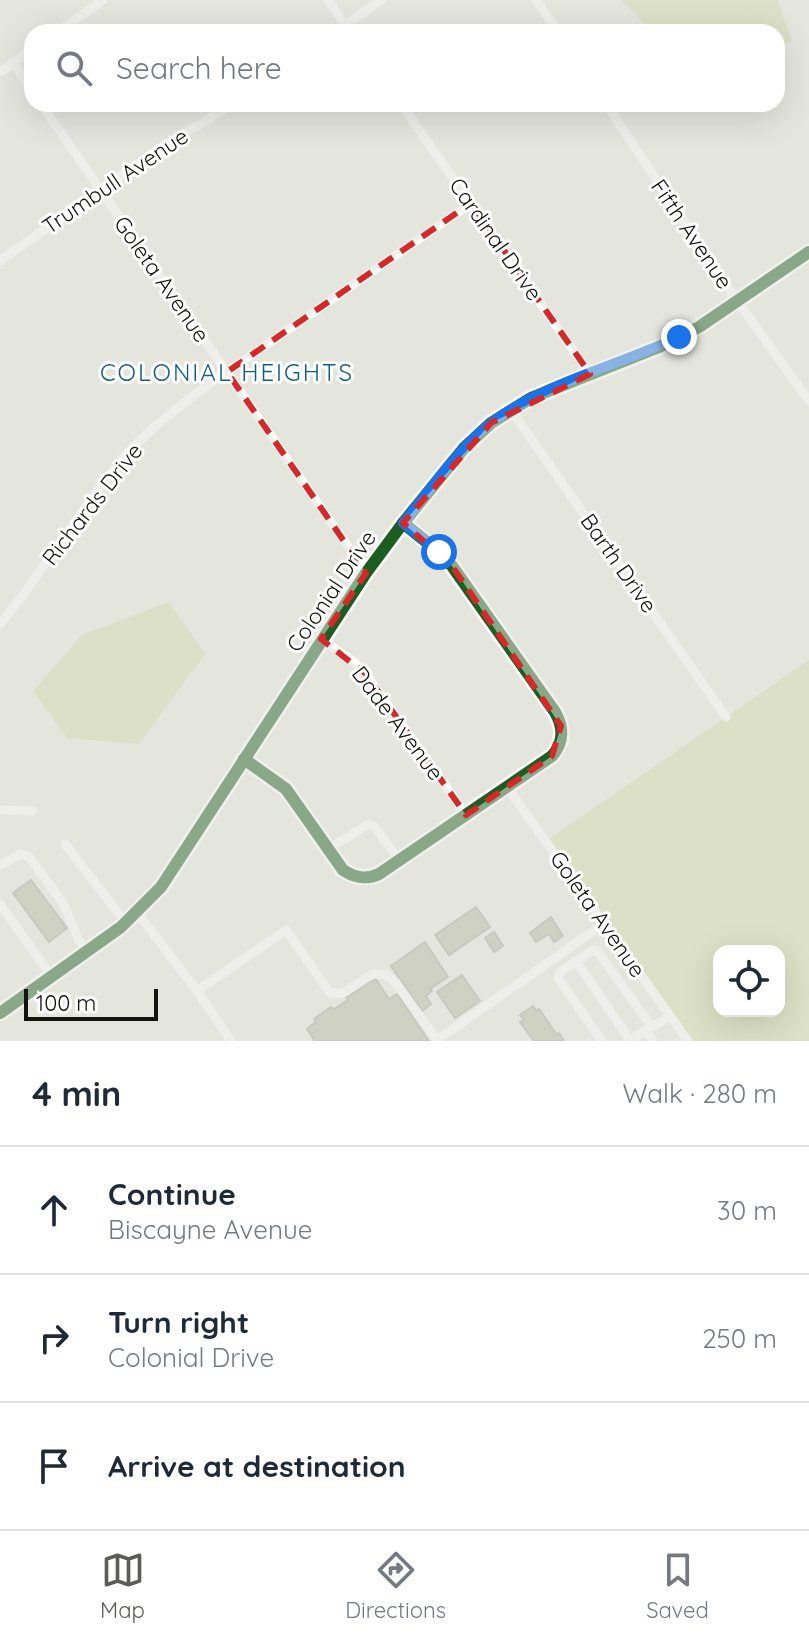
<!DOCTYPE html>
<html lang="en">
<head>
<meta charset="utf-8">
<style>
  :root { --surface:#fff; --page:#f6f6f7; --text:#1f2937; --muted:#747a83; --line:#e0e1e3; --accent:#5c5d57 }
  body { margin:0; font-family:Quicksand,sans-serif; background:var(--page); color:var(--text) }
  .controls { position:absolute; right:24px; bottom:24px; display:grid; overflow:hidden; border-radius:16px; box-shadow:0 8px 32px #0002 }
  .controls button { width:72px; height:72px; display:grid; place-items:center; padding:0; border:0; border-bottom:2px solid var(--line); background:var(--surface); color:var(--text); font:40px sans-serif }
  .scale { position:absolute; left:24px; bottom:20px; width:134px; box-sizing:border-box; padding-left:8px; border:4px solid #13130f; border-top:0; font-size:22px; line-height:28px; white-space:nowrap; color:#13130f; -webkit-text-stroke:6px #fff; paint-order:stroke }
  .stop { position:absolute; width:24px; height:24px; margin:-18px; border:6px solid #1a73e8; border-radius:50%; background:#fff }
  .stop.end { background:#1a73e8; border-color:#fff; box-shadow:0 2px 8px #0008 }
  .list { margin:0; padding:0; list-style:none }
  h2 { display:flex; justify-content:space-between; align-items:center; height:104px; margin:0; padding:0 32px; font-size:34px }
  h2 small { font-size:26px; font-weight:400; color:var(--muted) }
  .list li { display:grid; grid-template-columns:52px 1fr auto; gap:24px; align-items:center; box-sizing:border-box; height:128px; padding:0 32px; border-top:2px solid var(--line) }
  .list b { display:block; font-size:30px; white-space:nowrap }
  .list p { margin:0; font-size:26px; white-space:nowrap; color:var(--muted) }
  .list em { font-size:26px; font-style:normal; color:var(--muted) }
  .icon { flex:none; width:44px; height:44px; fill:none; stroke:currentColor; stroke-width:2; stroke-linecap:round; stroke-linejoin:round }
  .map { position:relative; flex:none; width:809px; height:1041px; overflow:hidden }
  .search { position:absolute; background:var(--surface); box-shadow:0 8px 32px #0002; left:24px; right:24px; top:24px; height:88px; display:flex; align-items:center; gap:20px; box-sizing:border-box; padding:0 28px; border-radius:24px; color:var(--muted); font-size:30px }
  .sheet { height:488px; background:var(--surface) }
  nav { display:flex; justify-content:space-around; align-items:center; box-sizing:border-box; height:112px; border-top:2px solid var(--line); background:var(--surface); font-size:22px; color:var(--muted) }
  nav a { display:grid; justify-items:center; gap:4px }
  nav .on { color:var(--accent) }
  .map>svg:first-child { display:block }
</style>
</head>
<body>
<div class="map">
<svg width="809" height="1041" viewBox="0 0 809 1041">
  <rect width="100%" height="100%" fill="#e4e6de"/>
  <g fill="#d3daa9" fill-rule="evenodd">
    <polygon points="622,0 777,0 792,41 777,51 777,32 653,32"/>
    <polygon points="169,602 205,654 139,744 67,738 33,691 82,635"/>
    <path d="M809 660V1041H688L546 841ZM719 951H779V1011H719Z"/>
  </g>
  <g fill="#b5b9a1" stroke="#a4a59f" stroke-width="2">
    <polygon points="31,880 67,928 49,942 13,893"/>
    <polygon points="476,907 490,927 449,955 435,935"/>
    <polygon points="551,917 563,936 554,942 549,934 536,942 530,933"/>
    <polygon points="494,932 503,946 494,952 485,938"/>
    <polygon points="425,942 448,977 430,989 432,991 426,996 431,1004 422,1011 391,966"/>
    <polygon points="462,975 480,1001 455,1018 437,992"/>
    <polygon points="375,978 389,999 397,994 429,1041 315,1041 307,1029 316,1022 314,1019 331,1007 334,1009 348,1000 346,998"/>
    <polygon points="533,1006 536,1011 539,1009 557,1035 559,1033 564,1041 534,1041 520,1022 524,1020 520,1015"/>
  </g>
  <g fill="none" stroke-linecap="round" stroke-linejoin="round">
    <g stroke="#fbfbfa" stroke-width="9">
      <polyline points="328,0 350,32"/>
      <polyline points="536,0 558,32"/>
      <polyline points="58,32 103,0"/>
      <polyline points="335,32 381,0"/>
      <polyline points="13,63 32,91"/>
      <polyline points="0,72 32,50"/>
      <polyline points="41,104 366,573"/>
      <polyline points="401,104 590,374"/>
      <polyline points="606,104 738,302 809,401"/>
      <polyline points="0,261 174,138 206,121 231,104"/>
      <polyline points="511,410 726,717"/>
      <polyline points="0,624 23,595 101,485 126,454 153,428 199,391 471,203"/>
      <polyline points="321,639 354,662 366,674 466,815"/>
      <path d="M244 759 286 789 343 870C355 878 366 880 379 874L552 756C564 742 564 728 555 712L452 566 439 552 403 523"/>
      <polyline points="507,787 688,1041"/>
      <polyline points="0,810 32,811"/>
      <polyline points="65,844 126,923"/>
      <polyline points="328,849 369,824 374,826 399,860"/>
      <polyline points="0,865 21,854 29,857 58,896 66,909 78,939 87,951"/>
      <polyline points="0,904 52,977"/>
      <polyline points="137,912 197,991 231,1041"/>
      <polyline points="576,961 630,1040"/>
      <polyline points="197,991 286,930 330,993 343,993 373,974 387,975 396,983 437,1040 605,923"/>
      <polyline points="0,1013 121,927 161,887 366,573 403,523 464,448 491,423 531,398 659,347 699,327 809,252"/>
      <polyline points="645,1030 653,1041"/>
      <polyline points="602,1041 558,978 560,972 593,950 598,952 651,1026"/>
      <path d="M629 1041C643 1031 657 1025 670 1016"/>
    </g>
    <g stroke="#fff" stroke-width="17">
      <g id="cycleway">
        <path d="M244 759 286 789 343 870C355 878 366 880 379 874L552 756C564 742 564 728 555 712L452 566 439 552 403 523"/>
        <polyline points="0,1013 121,927 161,887 366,573 403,523 464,448 491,423 531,398 659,347 699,327 809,252"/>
      </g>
    </g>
    <use href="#cycleway" stroke="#1b5e20" stroke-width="12"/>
  </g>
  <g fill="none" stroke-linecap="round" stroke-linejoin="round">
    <path stroke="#1a73e8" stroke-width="10" d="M439 552 403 523C430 490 455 452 488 425 543 382 616 367 679 337"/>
  </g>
  <path d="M0 0H809V1041H0ZM471 203 590 374 491 423 403 523 452 566 561 726 552 756 466 815 366 674 321 639 366 573 227 372Z" fill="#e4e6de" fill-opacity=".55" fill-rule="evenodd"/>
  <path fill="none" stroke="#d62828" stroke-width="6" stroke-dasharray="16 10" stroke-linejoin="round" d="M471 203 590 374 491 423 403 523 452 566 561 726 552 756 466 815 366 674 321 639 366 573 227 372Z"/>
  <g text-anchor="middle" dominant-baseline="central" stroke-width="6" stroke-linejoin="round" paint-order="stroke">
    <g font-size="22" fill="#13130f" stroke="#fff">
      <text transform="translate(115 181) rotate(-34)">Trumbull Avenue</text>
      <text transform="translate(692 234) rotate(56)">Fifth Avenue</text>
      <text transform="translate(496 239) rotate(55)">Cardinal Drive</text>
      <text transform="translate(162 279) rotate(55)">Goleta Avenue</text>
      <text transform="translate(92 504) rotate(-52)">Richards Drive</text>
      <text transform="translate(619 563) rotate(55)">Barth Drive</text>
      <text transform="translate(331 591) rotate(-56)">Colonial Drive</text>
      <text transform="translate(398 723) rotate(53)">Dade Avenue</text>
      <text transform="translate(598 914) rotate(55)">Goleta Avenue</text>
    </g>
    <g font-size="24" letter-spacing="2" fill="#105d89" stroke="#fff">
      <text x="227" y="372">COLONIAL HEIGHTS</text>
    </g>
  </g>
</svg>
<div class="controls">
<button><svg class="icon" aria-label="locate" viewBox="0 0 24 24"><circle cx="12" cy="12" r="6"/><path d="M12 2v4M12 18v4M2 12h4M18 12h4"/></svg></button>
</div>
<div class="scale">100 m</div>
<div class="stop" style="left:439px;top:552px"></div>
<div class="stop end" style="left:679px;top:337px"></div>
<div class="search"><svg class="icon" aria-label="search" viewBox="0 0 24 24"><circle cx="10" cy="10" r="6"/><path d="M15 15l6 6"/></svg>Search here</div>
</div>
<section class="sheet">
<h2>4 min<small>Walk · 280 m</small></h2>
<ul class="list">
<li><svg class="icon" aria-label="ahead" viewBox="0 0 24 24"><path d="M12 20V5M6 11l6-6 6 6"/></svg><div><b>Continue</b><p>Biscayne Avenue</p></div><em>30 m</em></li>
<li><svg class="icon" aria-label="right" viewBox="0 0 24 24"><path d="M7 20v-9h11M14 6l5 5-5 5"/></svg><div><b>Turn right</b><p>Colonial Drive</p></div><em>250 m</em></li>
<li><svg class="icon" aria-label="arrive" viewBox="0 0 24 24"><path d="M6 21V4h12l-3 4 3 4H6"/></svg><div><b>Arrive at destination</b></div></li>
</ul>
</section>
<nav>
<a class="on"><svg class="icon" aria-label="map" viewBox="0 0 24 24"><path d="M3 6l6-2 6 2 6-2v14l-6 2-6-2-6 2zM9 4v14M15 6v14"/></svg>Map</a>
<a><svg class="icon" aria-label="directions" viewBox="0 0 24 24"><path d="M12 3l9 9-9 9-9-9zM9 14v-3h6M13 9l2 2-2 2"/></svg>Directions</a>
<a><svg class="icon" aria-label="saved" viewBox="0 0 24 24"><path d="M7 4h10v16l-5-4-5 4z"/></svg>Saved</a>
</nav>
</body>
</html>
